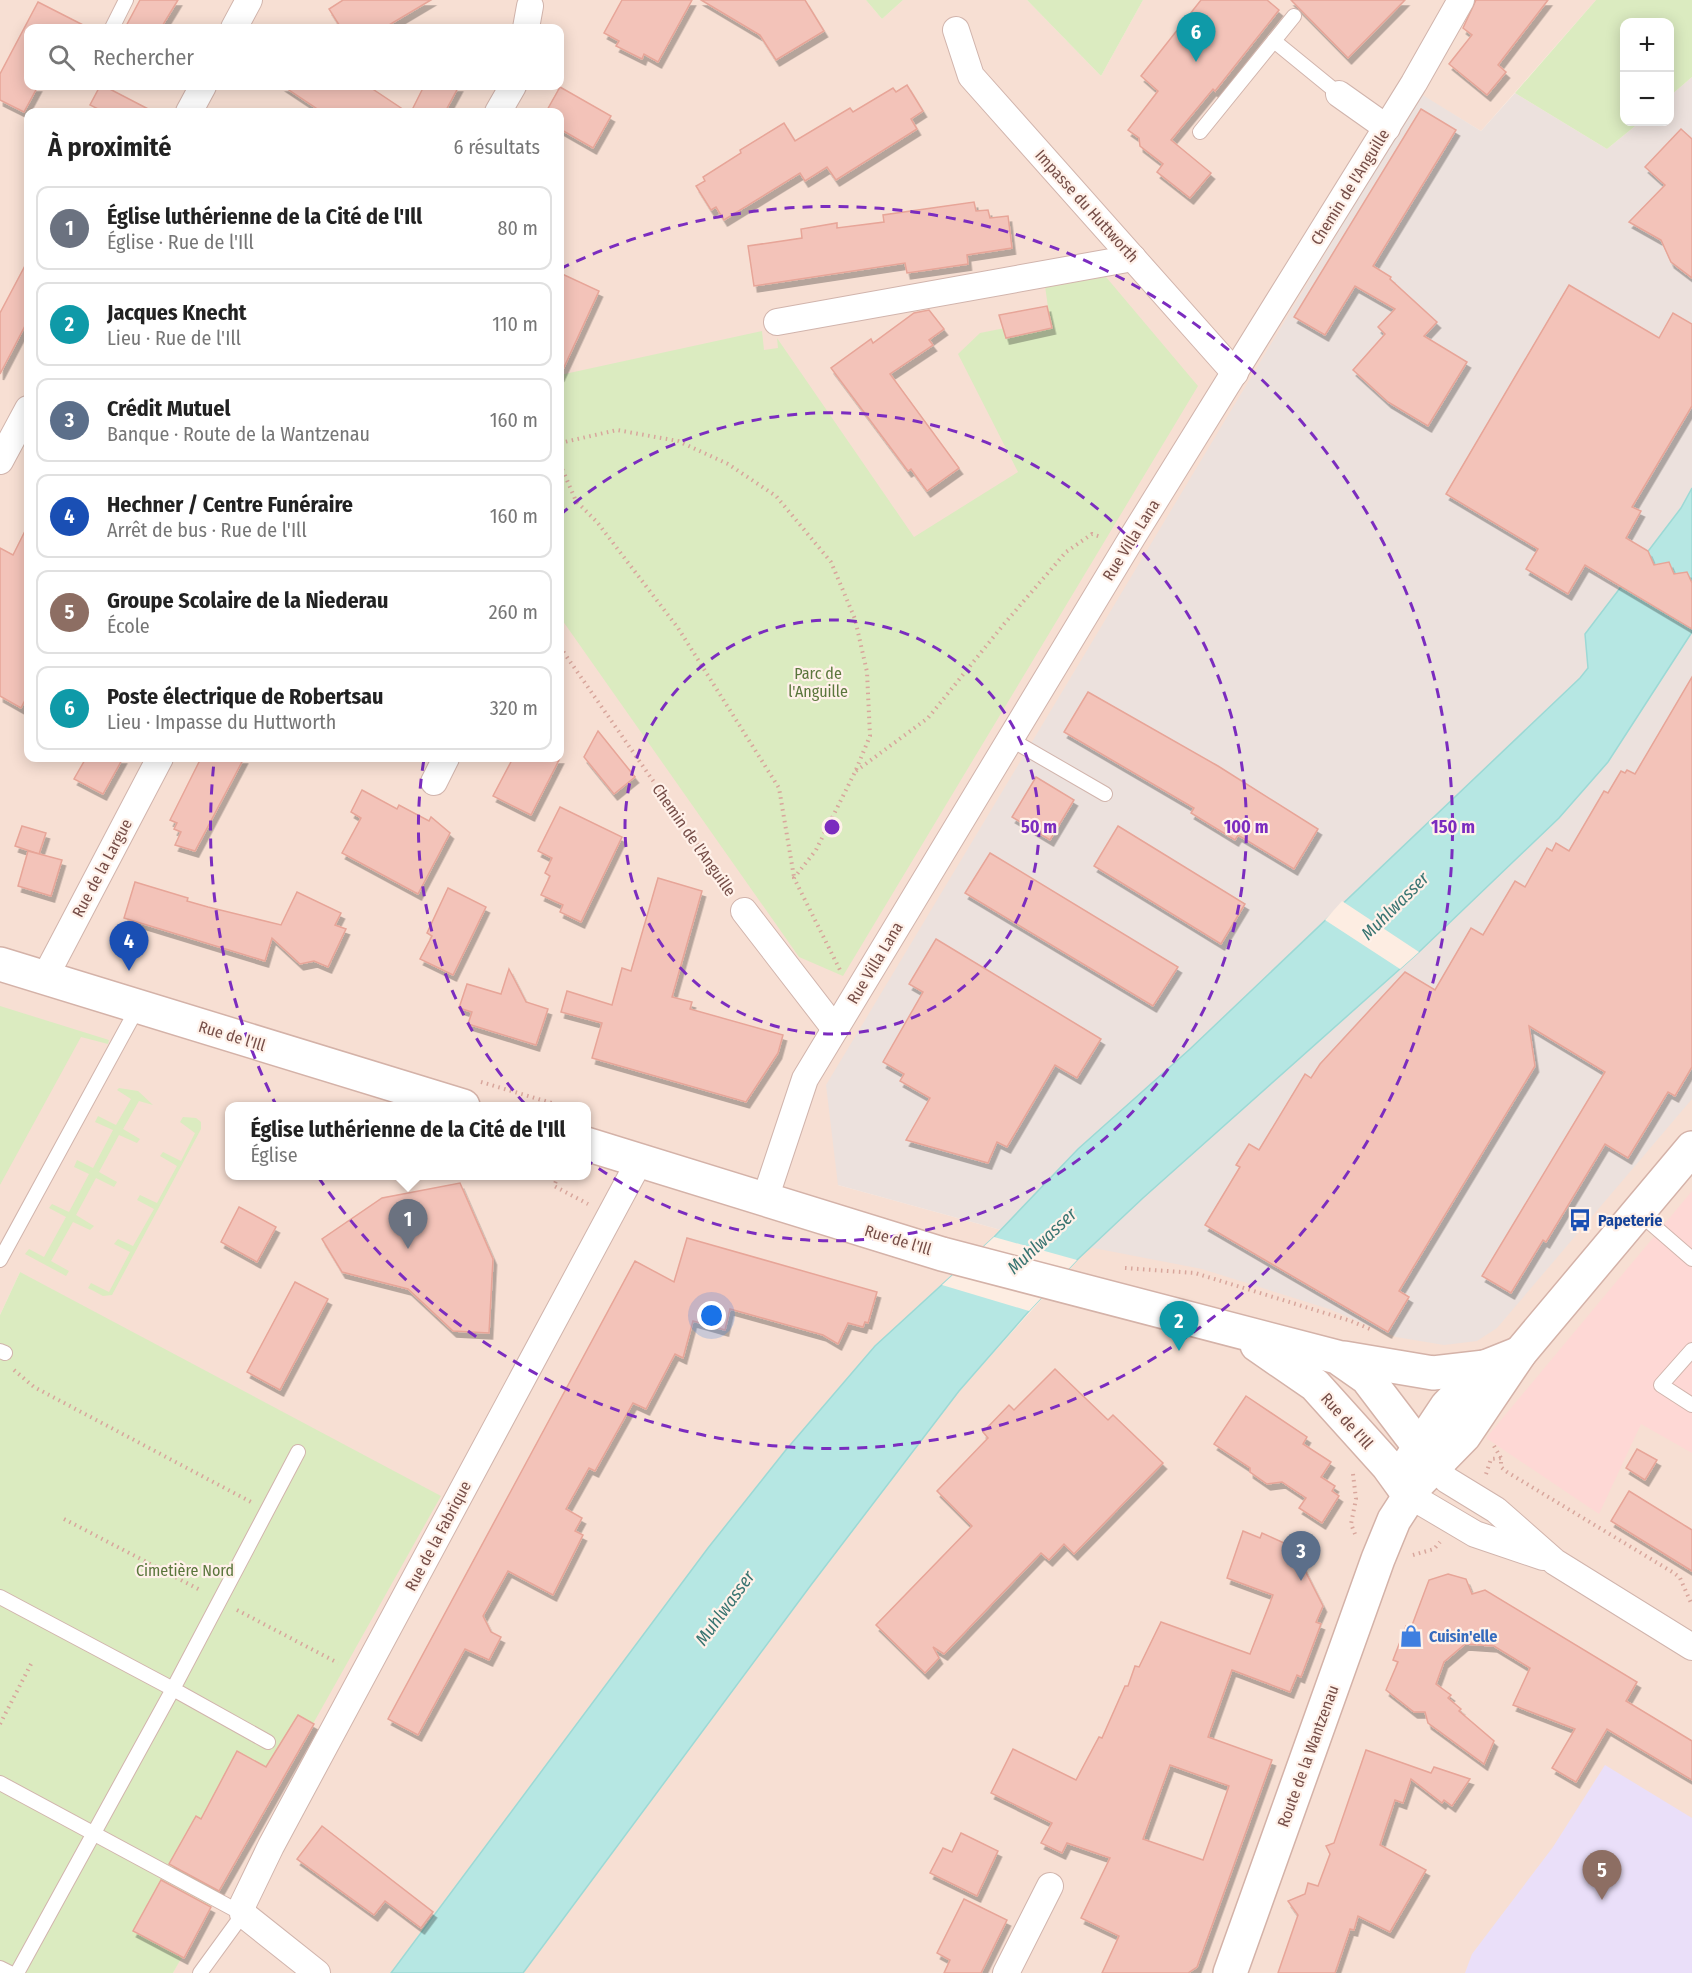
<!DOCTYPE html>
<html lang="fr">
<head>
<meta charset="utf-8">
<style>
  :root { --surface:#fff; --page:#f2f2f2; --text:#222; --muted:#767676; --line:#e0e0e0; --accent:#ea580c }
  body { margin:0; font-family:"Fira Sans Condensed",sans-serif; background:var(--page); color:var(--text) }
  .controls { position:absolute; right:18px; top:18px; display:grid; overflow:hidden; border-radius:12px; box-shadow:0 3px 15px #0003 }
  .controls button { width:54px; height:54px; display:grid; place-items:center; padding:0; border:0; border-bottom:2px solid var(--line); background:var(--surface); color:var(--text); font:30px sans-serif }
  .you { position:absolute; left:712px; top:1316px; width:21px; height:21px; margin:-15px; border:4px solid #fff; border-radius:50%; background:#1a73e8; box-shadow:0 0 0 9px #1a73e833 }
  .badge { display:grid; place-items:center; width:39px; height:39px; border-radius:50%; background:var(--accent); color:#fff; font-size:20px; font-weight:700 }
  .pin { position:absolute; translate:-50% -50px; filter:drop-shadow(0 2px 3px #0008) }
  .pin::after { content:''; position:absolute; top:32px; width:21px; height:18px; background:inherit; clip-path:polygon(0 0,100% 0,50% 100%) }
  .popup { position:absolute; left:225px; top:1102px; width:366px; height:78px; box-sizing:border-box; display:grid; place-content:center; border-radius:12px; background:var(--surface); filter:drop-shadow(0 2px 4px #0005); font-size:20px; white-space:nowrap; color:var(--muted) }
  .popup b { font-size:22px; color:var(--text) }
  .popup::after { content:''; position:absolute; left:50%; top:100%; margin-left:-12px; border:12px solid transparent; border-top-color:var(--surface) }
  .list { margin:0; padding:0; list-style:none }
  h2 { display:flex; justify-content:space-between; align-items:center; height:78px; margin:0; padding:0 24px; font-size:26px }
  h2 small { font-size:20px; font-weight:400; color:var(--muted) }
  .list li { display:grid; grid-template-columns:39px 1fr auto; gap:18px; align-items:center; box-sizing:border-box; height:84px; margin:0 12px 12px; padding:0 12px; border:2px solid var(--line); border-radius:12px }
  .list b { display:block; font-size:22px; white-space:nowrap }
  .list p { margin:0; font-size:20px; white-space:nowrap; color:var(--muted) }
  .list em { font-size:20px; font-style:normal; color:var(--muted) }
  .icon { flex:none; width:33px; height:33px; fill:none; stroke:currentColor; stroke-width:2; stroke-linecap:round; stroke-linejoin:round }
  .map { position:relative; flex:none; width:1692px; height:1973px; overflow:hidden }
  .search { position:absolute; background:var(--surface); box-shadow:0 3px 15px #0003; left:24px; top:24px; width:540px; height:66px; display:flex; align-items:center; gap:15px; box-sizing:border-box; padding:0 21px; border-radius:12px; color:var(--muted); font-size:22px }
  .panel { position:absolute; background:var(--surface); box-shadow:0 3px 15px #0003; left:24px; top:108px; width:540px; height:654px; border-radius:12px }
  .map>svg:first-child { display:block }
</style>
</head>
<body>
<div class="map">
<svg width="1692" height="1973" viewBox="0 0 1692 1973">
  <defs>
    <filter id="shadow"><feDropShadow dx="3.5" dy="6" stdDeviation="0" flood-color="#0004"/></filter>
  </defs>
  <rect width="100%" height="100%" fill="#fdede2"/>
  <g fill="#f7dfd3" fill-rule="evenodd">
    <path d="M0 0H866L882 19 903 0H1027L1101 76 1143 0H1596L1481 131 1421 95 838 1185 1001 1230 875 1346 785 1451 708 1548 391 1973H173L212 1899 20 1272 0 1315ZM28 28H560V86H28ZM28 112H560V758H28ZM230 1106H586V1176H230Z"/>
    <polygon points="1692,632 1692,1973 523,1973 811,1585 959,1391 1077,1260 1143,1198"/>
  </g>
  <polygon fill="#fed8d5" points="1692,1191 1692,1453 1641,1424 1599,1514 1486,1438"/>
  <polygon fill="#ece1dd" points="1692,77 1692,1099 1497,1328 1477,1341 1444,1345 1396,1337 1329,1309 1202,1269 1001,1230 838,1185 826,1085 1421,94 1481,131 1515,93 1607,149 1640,122 1670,122 1670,96"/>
  <polygon fill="#eadff9" points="1605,1765 1692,1818 1692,1973 1465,1973 1472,1954 1553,1847"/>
  <g fill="#dbebc0">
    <polygon points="866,0 903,0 882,19"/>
    <polygon points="1027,0 1143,0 1101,76"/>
    <polygon points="1596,0 1692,0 1692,77 1670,96 1670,22 1624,22 1624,122 1640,122 1607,149 1515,93"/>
    <polygon points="1106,277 1198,386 843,976 799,957 560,617 560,375 762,331 764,350 778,348 777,338 914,537 1018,472 958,354 980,333 1010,327 1033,332 1051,328 1045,286"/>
    <polygon points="0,1006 109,1040 108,1044 81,1037 0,1185"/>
    <polygon points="119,1088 138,1091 153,1105 139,1101 123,1129 140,1139 137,1143 119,1135 99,1172 117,1182 114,1187 96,1178 76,1215 94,1226 90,1230 73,1222 51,1261 69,1271 66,1276 25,1254 29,1249 44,1257 66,1217 49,1208 52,1204 69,1212 89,1174 74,1167 77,1160 93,1168 113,1130 95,1122 98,1116 116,1125 131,1099 117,1090"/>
    <polygon points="183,1117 196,1118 201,1122 201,1129 112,1295 103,1296 88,1288 91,1283 109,1292 130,1252 114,1244 118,1239 133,1246 154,1209 137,1200 140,1195 157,1203 177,1166 160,1156 163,1152 181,1161 195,1133 180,1122"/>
    <polygon points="20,1272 441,1496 173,1973 0,1973 0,1315"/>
  </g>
  <polygon fill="#b6e7e3" stroke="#9cd9d5" stroke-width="1.5" points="1692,488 1692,632 1608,762 1559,818 1419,952 1143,1198 1077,1260 1029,1311 959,1391 811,1585 523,1973 391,1973 708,1548 785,1451 875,1346 994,1237 1078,1149 1190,1049 1580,678 1588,668 1585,634 1681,508"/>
  <g fill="#fdede2">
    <polygon points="1342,901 1419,952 1400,969 1325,920"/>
    <polygon points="994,1237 1077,1260 1029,1311 942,1285"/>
  </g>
  <g fill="#f3c3b9" stroke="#e7a598" stroke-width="1.5" fill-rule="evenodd" filter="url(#shadow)">
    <polygon points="140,0 178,0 161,28 125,28"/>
    <polygon points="343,0 431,0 384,28 341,28 329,9"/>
    <polygon points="622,0 692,0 658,62 644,54 642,59 616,46 619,41 604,33"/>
    <polygon points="701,0 805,0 824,31 776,60 760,35"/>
    <polygon points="1201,0 1267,0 1279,10 1215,91 1213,89 1171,140 1211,173 1190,198 1157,172 1163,164 1140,146 1139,138 1128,130 1158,91 1141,76"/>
    <polygon points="1291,0 1405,0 1348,58"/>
    <polygon points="1476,0 1548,0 1498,65 1506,72 1487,95 1449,64 1472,35 1463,28"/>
    <polygon points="38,2 89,28 28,28 28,86 38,86 24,112 0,100 0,74"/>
    <polygon points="907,85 923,111 911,119 917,129 836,180 827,167 805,181 800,173 724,220 716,207 711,210 696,186 705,181 703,177 741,153 740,150 784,123 795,141 850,108 853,112 893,88 896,92"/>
    <polygon points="100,86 104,86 154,112 104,112 90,105"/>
    <polygon points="283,86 368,86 407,112 322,112"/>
    <polygon points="424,86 459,86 445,112 411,112"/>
    <polygon points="560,87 611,116 593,148 560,129 560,112 546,112"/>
    <polygon points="1421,109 1456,130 1373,266 1391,277 1390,279 1437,322 1424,336 1467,362 1428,426 1388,402 1353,370 1385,334 1378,327 1395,309 1355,286 1325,335 1294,317"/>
    <polygon points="1681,129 1692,139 1692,278 1671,262 1661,240 1629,222 1665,185 1645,167"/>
    <polygon points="974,202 976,211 988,210 990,218 1008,216 1012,248 967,255 968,264 907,273 905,263 754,286 748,246 802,238 801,229 837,223 837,228 884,222 883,215"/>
    <polygon points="28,260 28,320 0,374 0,313"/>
    <polygon points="560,273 599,291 560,376"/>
    <polygon points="1569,285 1659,338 1673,313 1692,324 1692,406 1632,507 1641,511 1626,538 1648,551 1654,565 1669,562 1674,574 1687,572 1692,583 1692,629 1585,565 1568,594 1526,569 1538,549 1446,494"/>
    <polygon points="1047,306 1052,328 1006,338 999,315"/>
    <polygon points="929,310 944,329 929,340 933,345 890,374 959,468 927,491 911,469 908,471 831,368 871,339 873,343 914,313"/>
    <polygon points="28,525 28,694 21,708 0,696 0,548 13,555"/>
    <polygon points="1692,677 1692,1067 1675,1096 1668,1092 1628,1158 1605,1144 1546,1242 1543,1240 1511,1293 1482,1276 1605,1072 1529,1026 1535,1066 1399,1291 1409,1297 1388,1332 1205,1225 1240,1167 1236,1165 1249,1144 1259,1150 1305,1074 1311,1078 1320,1064 1405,972 1435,990 1471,928 1483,935 1515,881 1525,887 1547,848 1552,851 1556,843 1569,851 1604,791 1608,793 1621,771 1625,773 1627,770 1635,774"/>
    <polygon points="1088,692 1218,766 1318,829 1294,869 1238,835 1235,840 1191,813 1194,808 1064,732"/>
    <polygon points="598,731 635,777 614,794 584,757"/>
    <polygon points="86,758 123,758 103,794 74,779"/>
    <polygon points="201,758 244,758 195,851 175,845 181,832 174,829 177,823 170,820"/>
    <polygon points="513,758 560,758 531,815 493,796"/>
    <polygon points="1036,777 1074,800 1050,840 1012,817"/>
    <polygon points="362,790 397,809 399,805 429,821 431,817 450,833 418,894 342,853 361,818 351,812"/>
    <polygon points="560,807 622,837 581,922 560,912 563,905 541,895 550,876 545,873 552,858 538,851"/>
    <polygon points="22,826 46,833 39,854 15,846"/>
    <polygon points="1118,826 1245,904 1221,944 1094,866"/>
    <polygon points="28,851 62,860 51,896 18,886"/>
    <polygon points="990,853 1178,967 1153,1006 965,893"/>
    <polygon points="658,878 702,891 672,997 692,1002 690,1009 783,1035 778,1053 746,1102 592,1058 602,1023 561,1012 567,991 612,1005 622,968 631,971"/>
    <polygon points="135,882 188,898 187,901 208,907 281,925 297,892 341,913 335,925 346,929 328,967 314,961 300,964 272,938 265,961 124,918"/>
    <polygon points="448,888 486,907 453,975 420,959 432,936 427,933"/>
    <polygon points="936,939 1101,1039 1077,1078 1055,1065 1007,1147 997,1142 988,1163 906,1140 930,1098 900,1081 904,1074 883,1062 923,992 909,984"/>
    <polygon points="509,969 526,1002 548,1009 536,1045 468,1024 472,1012 459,1008 467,984 501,994"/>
    <polygon points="460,1183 493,1259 489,1333 453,1331 408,1289 342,1272 322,1239 382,1198"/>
    <polygon points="239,1207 276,1227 257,1262 221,1242"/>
    <polygon points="687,1238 877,1292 868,1323 865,1322 863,1327 848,1323 838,1344 823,1335 730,1309 725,1330 693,1321 683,1358 675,1354 646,1409 633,1403 595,1471 589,1468 566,1509 582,1518 575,1531 583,1535 553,1595 508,1571 483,1616 491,1632 501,1637 489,1660 465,1649 418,1735 388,1719 635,1261 674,1282"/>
    <polygon points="295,1282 328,1299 280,1390 247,1372"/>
    <polygon points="1055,1369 1108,1420 1113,1415 1163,1463 1074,1554 1064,1544 1049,1560 1041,1553 944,1654 933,1647 939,1658 925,1673 876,1625 972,1526 937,1491 988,1438 983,1432 1009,1405 1014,1410"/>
    <polygon points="1246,1396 1307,1437 1303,1444 1331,1462 1321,1477 1335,1486 1332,1491 1339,1496 1322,1523 1299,1508 1306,1498 1282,1482 1267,1484 1250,1472 1250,1468 1214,1444"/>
    <polygon points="1637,1449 1657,1460 1645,1480 1626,1468"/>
    <polygon points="1629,1491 1692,1530 1692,1571 1611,1521"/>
    <path d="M1243 1531 1260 1538 1262 1533 1293 1547 1323 1606 1316 1622 1321 1624 1301 1677 1297 1675 1290 1692 1232 1670 1208 1737 1272 1760 1197 1967 1188 1973H1102L1119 1936 1081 1918 1110 1858 1067 1843 1062 1853 1041 1843 1052 1823 991 1793 1013 1749 1076 1780 1099 1737 1102 1738 1125 1686H1128L1135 1666 1139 1667 1161 1622 1250 1654 1273 1595 1227 1578ZM1170 1765 1229 1786 1203 1860 1143 1839Z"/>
    <polygon points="1448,1574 1466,1579 1472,1594 1485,1590 1637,1682 1626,1701 1692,1741 1692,1780 1607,1729 1576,1782 1552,1768 1575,1729 1513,1705 1530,1668 1494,1646 1465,1644 1444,1662 1436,1684 1451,1695 1448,1698 1461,1709 1459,1711 1494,1741 1484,1764 1428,1723 1425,1712 1414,1712 1386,1690 1398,1662 1393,1660 1406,1626 1411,1628 1429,1580"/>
    <polygon points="298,1715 314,1724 219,1891 169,1864 196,1816 201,1819 237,1751 266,1767"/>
    <polygon points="1366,1750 1431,1773 1434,1767 1470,1779 1452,1806 1444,1800 1442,1803 1411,1779 1403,1803 1395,1800 1380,1845 1426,1870 1390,1932 1358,1916 1354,1930 1350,1929 1335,1973 1278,1973 1298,1915 1288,1901 1305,1894 1308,1883 1318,1886 1330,1854 1326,1846 1334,1843"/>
    <polygon points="322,1826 433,1912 421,1928 385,1901 374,1915 297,1859"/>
    <polygon points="961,1833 998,1851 977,1896 930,1873 943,1848 952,1852"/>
    <polygon points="161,1880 211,1907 184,1958 133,1931"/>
    <polygon points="964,1899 1007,1920 981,1973 944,1973 950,1960 937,1953"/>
  </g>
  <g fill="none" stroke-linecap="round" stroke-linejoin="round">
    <g stroke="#d1b4ac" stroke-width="16">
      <g id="lane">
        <polyline points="112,28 126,0"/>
        <polyline points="1274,41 1339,94"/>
        <polyline points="1200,132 1294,16"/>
        <polyline points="1010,739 1105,794"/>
        <polyline points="1639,1213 1692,1259"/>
        <polyline points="0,1260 138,1007"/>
        <polyline points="1692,1350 1661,1385 1692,1405"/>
        <polyline points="0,1351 5,1353"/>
        <polyline points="0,1597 173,1689 17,1973"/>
        <polyline points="268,1742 173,1689 298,1452"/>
        <polyline points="0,1783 243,1914 200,1973"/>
        <polyline points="0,1968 10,1973"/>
      </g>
    </g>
    <g stroke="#d1b4ac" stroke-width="28">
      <g id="street">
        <polyline points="234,28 249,0"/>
        <polyline points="526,28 530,6"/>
        <polyline points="956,30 971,76 1235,373"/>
        <polyline points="1339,94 1387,128"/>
        <polyline points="189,112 203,86"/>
        <polyline points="498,112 513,86"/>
        <polyline points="777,322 1133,258"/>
        <polyline points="0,461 28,409"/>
        <polyline points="434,782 446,758"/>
        <polyline points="744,911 835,1029"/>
        <polyline points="44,979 160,758"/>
        <polyline points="765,1199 805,1079 1133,536 1414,83 1461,0"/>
        <polyline points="1434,1466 1447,1480 1496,1510 1555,1562 1692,1647"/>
        <polyline points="1409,1495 1475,1534 1543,1557"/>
        <polyline points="317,1973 243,1914 243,1904 271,1846 640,1160"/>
        <polyline points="1006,1973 1050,1886"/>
      </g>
    </g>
    <g stroke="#d4b2a8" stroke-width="36">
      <g id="secondary">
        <polyline points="0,964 463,1106"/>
        <polyline points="586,1144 942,1254 1337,1357 1367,1378 1434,1466"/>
        <polyline points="1257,1345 1315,1385 1388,1466 1409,1495"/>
        <polyline points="1344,1358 1433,1373 1485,1367"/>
        <polyline points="1409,1463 1447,1406 1485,1367 1520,1353"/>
        <polyline points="1230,1973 1378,1559 1394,1520 1418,1483 1464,1436 1520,1353 1692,1148"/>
      </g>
    </g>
    <g stroke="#d8a69c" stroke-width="4" stroke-dasharray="1.5 4.5" stroke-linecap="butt">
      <polyline points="560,443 617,430 678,441 728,464 776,496 831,562 855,619 867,672 870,736 855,772 816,850 794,878 840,970"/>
      <polyline points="560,464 576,501 597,522 678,628 779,788 794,877"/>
      <polyline points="560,647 729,890"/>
      <polyline points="856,771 928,718 1004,624 1066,552 1092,534 1101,537"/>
      <polyline points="481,1082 562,1106"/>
      <polyline points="558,1176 554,1186 588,1204"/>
      <polyline points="1125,1268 1195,1273 1351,1321 1370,1329"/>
      <polyline points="14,1370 34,1387 251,1502"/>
      <polyline points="1494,1446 1501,1458 1501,1467 1507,1472 1674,1573 1680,1578 1692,1605"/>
      <polyline points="1353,1474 1356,1499 1351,1524 1355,1534"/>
      <polyline points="1486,1474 1491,1459 1501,1458"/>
      <polyline points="64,1519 202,1591"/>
      <polyline points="1413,1555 1434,1549 1440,1542"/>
      <polyline points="237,1610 338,1663"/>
      <polyline points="0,1724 31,1664"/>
    </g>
    <use href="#lane" stroke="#fff" stroke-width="14"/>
    <use href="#street" stroke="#fff" stroke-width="26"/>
    <use href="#secondary" stroke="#fff" stroke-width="33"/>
  </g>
  <g fill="none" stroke="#7b2cbf" stroke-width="3" stroke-dasharray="10 8">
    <circle cx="832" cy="827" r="207"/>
    <path d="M560 515A414 414 0 1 1 424 759"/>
    <path d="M560 269A621 621 0 1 1 214 762"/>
  </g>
  <defs>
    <g id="bus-bare" transform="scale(1.8)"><path d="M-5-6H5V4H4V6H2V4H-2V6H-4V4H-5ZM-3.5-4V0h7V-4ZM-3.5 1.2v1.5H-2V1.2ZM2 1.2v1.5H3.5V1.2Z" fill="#1a4fb4" stroke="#fff1e9" stroke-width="2.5" paint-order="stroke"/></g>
    <g id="shop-bare" transform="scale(1.8)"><path d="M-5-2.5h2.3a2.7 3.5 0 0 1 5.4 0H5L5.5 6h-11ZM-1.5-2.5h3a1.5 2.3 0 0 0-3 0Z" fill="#3f7fe0" stroke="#fff1e9" stroke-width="2.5" paint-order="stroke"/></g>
  </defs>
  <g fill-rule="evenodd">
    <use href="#bus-bare" x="1580" y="1220"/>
    <use href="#shop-bare" x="1411" y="1636"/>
  </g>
  <g text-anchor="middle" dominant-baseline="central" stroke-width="4.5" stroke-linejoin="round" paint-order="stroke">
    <g font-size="16" fill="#764e48" stroke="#fff1e9">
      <text transform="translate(1350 187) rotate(-58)">Chemin de l'Anguille</text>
      <text transform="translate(1087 206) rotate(48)">Impasse du Huttworth</text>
      <text transform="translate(1131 540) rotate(-58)">Rue Villa Lana</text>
      <text transform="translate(694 840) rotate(55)">Chemin de l'Anguille</text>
      <text transform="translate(102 868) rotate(-62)">Rue de la Largue</text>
      <text transform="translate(875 963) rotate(-59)">Rue Villa Lana</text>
      <text transform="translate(232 1036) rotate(17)">Rue de l'Ill</text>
      <text transform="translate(898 1240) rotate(17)">Rue de l'Ill</text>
      <text transform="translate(1347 1421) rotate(48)">Rue de l'Ill</text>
      <text transform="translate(438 1536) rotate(-62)">Rue de la Fabrique</text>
      <text transform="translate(1308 1756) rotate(-70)">Route de la Wantzenau</text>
    </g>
    <g font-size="16" fill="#5a763c" stroke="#fff1e9">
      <text x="818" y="673">Parc de<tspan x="818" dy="18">l'Anguille</tspan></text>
      <text x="185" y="1570">Cimetière Nord</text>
    </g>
    <g font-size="16" font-weight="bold" fill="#164399" stroke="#fff1e9" text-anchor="start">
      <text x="1598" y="1220">Papeterie</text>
    </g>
    <g font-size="16" font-weight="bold" fill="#366cbe" stroke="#fff1e9" text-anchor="start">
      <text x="1429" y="1636">Cuisin'elle</text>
    </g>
    <g font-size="18" font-style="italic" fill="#387471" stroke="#fff1e9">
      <text transform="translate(1395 906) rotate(-45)">Muhlwasser</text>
      <text transform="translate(1042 1241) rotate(-43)">Muhlwasser</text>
      <text transform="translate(725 1608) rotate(-54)">Muhlwasser</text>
    </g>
  </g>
  <circle cx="832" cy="827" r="9" fill="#7b2cbf" stroke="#fff1e9" stroke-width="3"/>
  <g font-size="18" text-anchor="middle" font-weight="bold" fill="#7b2cbf" stroke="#fff1e9" stroke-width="4.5" stroke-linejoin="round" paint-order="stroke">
    <text x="1039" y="833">50 m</text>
    <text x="1246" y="833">100 m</text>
    <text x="1453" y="833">150 m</text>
  </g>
</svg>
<div class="controls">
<button>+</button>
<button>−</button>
</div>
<div class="you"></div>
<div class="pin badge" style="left:408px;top:1249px;background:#6b7280">1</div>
<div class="popup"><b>Église luthérienne de la Cité de l'Ill</b>Église</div>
<div class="pin badge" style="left:1179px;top:1351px;background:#0f9aa8">2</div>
<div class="pin badge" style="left:1301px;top:1581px;background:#5c6f8a">3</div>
<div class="pin badge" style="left:129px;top:971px;background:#1a4fb4">4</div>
<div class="pin badge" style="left:1602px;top:1900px;background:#8d6e63">5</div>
<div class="pin badge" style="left:1196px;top:62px;background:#0f9aa8">6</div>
<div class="search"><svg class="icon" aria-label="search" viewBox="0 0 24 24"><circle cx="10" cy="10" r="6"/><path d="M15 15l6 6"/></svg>Rechercher</div>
<section class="panel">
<h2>À proximité<small>6 résultats</small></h2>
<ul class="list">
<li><span class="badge" style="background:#6b7280">1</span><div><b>Église luthérienne de la Cité de l'Ill</b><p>Église · Rue de l'Ill</p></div><em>80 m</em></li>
<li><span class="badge" style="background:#0f9aa8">2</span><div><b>Jacques Knecht</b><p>Lieu · Rue de l'Ill</p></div><em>110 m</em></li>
<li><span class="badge" style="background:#5c6f8a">3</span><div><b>Crédit Mutuel</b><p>Banque · Route de la Wantzenau</p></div><em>160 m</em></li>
<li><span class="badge" style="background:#1a4fb4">4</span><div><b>Hechner / Centre Funéraire</b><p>Arrêt de bus · Rue de l'Ill</p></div><em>160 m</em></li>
<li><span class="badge" style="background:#8d6e63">5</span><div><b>Groupe Scolaire de la Niederau</b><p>École</p></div><em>260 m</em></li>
<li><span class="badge" style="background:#0f9aa8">6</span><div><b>Poste électrique de Robertsau</b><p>Lieu · Impasse du Huttworth</p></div><em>320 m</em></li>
</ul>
</section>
</div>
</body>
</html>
